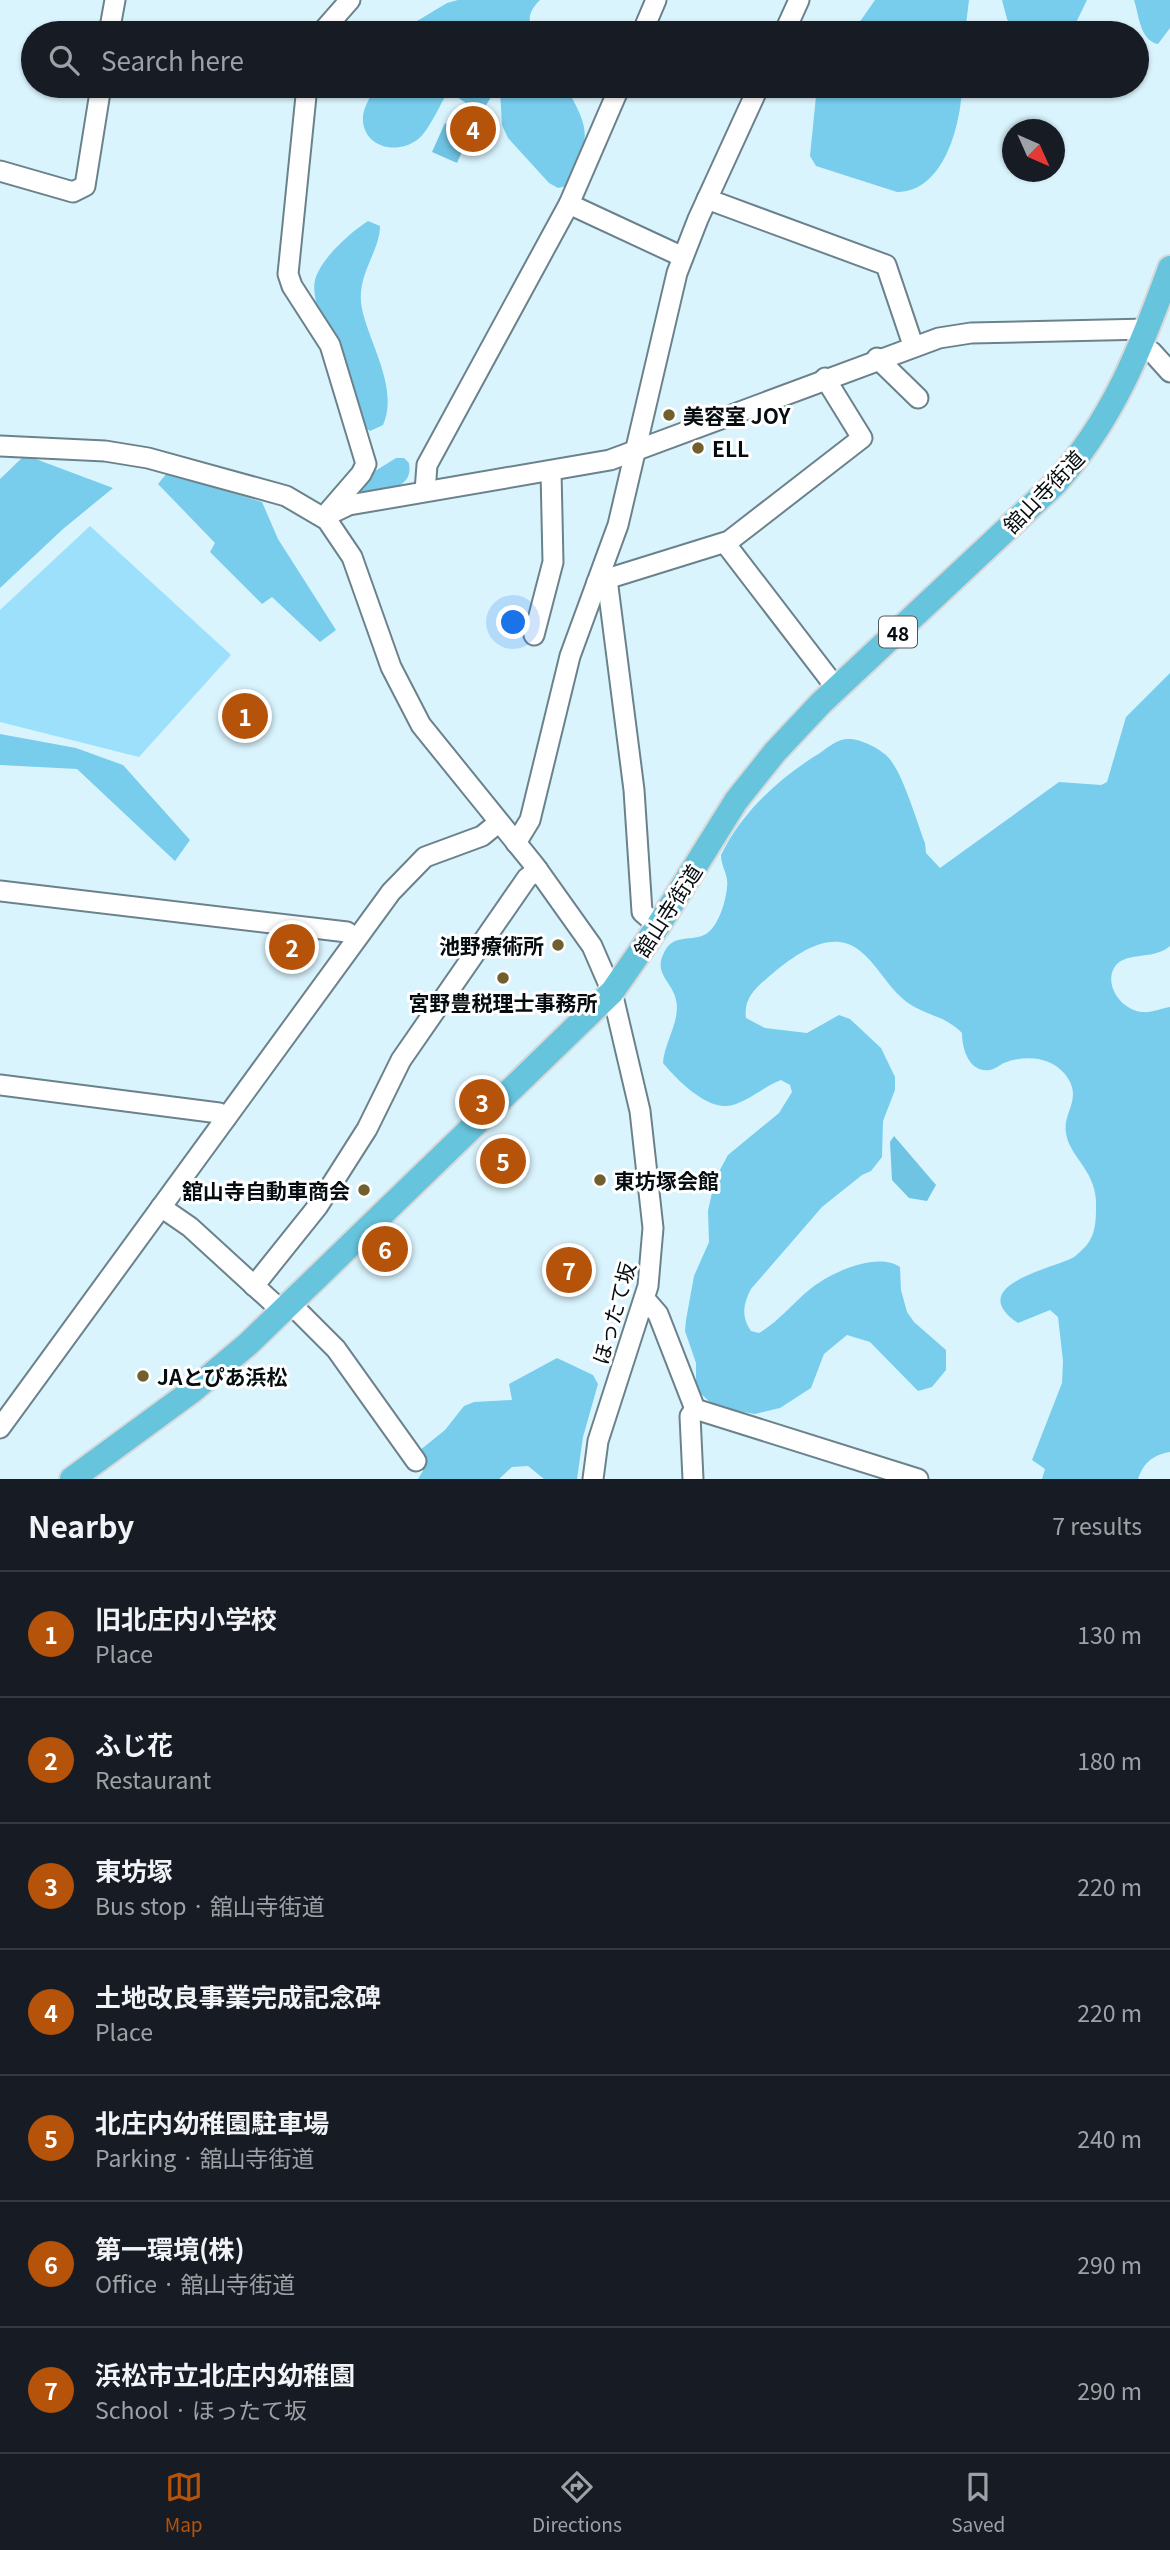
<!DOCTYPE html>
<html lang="en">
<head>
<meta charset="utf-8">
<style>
  :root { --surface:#171b24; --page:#242831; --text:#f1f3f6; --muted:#9ea1a6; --line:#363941; --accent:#b45309 }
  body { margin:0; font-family:Georgia,"Noto Sans JP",serif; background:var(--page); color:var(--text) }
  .compass { position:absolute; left:1002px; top:119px; width:63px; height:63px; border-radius:50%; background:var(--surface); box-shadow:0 2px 5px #0004; rotate:135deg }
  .you { position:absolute; left:514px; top:623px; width:24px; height:24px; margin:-18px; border:5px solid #fff; border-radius:50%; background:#1a73e8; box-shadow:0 0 0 10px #1a73e833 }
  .badge { display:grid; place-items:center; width:46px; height:46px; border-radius:50%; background:var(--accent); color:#fff; font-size:23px; font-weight:700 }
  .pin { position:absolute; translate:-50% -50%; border:4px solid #fff; box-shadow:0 2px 7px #0006 }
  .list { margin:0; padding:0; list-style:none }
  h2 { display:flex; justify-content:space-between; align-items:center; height:91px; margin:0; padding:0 28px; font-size:30px }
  h2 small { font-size:23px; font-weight:400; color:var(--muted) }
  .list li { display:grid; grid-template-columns:46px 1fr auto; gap:21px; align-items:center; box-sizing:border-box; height:126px; padding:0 28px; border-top:2px solid var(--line) }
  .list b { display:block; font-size:26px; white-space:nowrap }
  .list p { margin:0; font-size:23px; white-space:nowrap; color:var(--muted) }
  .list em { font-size:23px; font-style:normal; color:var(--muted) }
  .icon { flex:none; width:38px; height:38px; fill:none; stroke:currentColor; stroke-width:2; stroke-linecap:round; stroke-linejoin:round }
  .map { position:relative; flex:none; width:1170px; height:1479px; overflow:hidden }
  .search { position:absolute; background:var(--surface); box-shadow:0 2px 5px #0004; left:21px; right:21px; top:21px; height:77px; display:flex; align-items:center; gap:18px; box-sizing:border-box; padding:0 24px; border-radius:38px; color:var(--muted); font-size:26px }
  .sheet { height:973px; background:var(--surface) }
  nav { display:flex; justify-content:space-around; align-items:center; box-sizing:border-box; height:98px; border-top:2px solid var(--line); background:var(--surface); font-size:19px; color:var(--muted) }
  nav a { display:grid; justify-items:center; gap:4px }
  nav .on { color:var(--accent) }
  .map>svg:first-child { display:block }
</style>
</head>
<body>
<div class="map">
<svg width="1170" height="1479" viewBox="0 0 1170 1479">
  <rect width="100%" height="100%" fill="#daf4fe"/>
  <polygon fill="#9ce0fb" points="90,526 231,655 139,757 0,722 0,610"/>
  <g fill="#78cdec">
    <path d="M458 0H540C529 11 527 19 533 33H380L391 22 417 21 447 3Z"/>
    <polygon points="875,0 969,0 965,33 852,33"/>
    <polygon points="1002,0 1087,0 1071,33 1015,33 1007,19"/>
    <path d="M1134 0H1170V28L1158 44C1140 41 1139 15 1134 0Z"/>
    <path d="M376 86H451C442 100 429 132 417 140 395 156 361 146 363 116 364 106 372 94 376 86Z"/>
    <path d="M495 86H565C592 131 590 139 567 186L558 188 549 183 508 138 502 125 500 91Z"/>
    <path d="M817 86H962C961 124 944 192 897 192L816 166 810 156Z"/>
    <path d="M368 221 380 226C380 252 355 276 362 309 370 345 399 389 383 425L370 431 363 426C351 395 308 308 315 280 321 258 351 232 368 221Z"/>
    <polygon points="25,455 113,488 63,529 0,588 0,479"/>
    <path d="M396 458H404L409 463C414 490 384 490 365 494L361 491 372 473Z"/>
    <polygon points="167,473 262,502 278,539 336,630 320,642 272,597 262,604 210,552 215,543 158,484"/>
    <path d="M1170 673V946C1152 962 1123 949 1113 970 1105 989 1125 1012 1143 1012 1151 1013 1162 1008 1170 1007V1452C1153 1455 1144 1462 1138 1479H1042L1045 1469 1032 1460 1062 1383 1063 1361 1058 1317 1050 1310 1018 1323C962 1285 1056 1268 1074 1257 1078 1254 1083 1249 1086 1246 1097 1233 1096 1216 1096 1200 1094 1169 1069 1156 1066 1133 1062 1112 1085 1098 1064 1073 1049 1056 1024 1055 1004 1063 1000 1065 995 1069 990 1070 969 1073 962 1049 962 1033 944 1014 920 1015 902 998 886 984 876 963 859 950 830 928 795 955 772 974 758 986 743 997 746 1018L765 1028 807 1033 839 1015 850 1019 881 1048 895 1077V1090L883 1121 882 1157 871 1171 862 1175 822 1207 751 1289C743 1304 741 1317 751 1331L759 1333C778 1322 792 1304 809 1290 829 1273 877 1251 900 1267L901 1290 907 1312 914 1322 946 1350V1370L932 1387 918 1391 870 1342 847 1335 824 1354 811 1388 780 1408 755 1414 731 1410 712 1404 699 1392 696 1382V1363L685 1331 686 1320 694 1276 709 1242 708 1211 715 1179 728 1155 779 1113 792 1092 790 1085 781 1080C764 1086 744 1105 726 1106 704 1107 676 1079 663 1063 664 1043 681 1020 676 1000 673 983 654 974 663 955 672 933 688 942 704 935 718 929 726 901 727 887 729 875 721 867 721 855 742 812 779 778 820 753 828 747 838 739 848 739 859 738 879 748 887 756 903 772 916 820 925 843L926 853 940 868 1059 782 1101 785 1107 782 1126 717Z"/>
    <polygon points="0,734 76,748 123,765 190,840 175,861 77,769 0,765"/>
    <polygon points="557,1358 593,1375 598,1384 583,1437 577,1479 544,1479 528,1466 512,1467 499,1479 418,1479 423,1471 419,1451 445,1430 464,1406 474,1402 512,1400 509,1384"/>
  </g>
  <g fill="#6fc3e3">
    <polygon points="456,86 487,86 495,91 481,113 451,93"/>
    <polygon points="445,123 470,134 457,163 432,152"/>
    <polygon points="894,1136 936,1185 927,1201 909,1198 892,1180 890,1142"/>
  </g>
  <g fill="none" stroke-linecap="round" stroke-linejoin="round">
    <g stroke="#6b828c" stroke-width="23">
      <g id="minor">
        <polyline points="109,33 115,0"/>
        <polyline points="321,33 350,0"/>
        <polyline points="642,33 656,0"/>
        <polyline points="784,33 799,0"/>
        <polyline points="307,86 288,274 292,286 330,345 366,464 361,474 329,511"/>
        <polyline points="0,171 73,192 85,186 101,86"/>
        <polyline points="707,199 886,265 913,345"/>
        <polyline points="569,204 683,257"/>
        <polyline points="1141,347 1152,352 1170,372"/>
        <polyline points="877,358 918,398"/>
        <polyline points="0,446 105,451 148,458 286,496 327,520 352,557 391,667 421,725 535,866 592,946 612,992 640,1111 653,1228 648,1286 598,1441 593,1479"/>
        <polyline points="425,491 427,465 569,204 620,86"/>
        <polyline points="324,517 349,505 610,460 939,338 971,333 1148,329"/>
        <polyline points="725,543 837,689"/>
        <polyline points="607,579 634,790 642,912 658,926"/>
        <polyline points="597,582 729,541 862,438 825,378"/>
        <polyline points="534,635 553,562 551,471"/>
        <polyline points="516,843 530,820 570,656 618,525 677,273 698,219 759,86"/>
        <polyline points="0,891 347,932 356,939"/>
        <polyline points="0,1085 219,1113 226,1118"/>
        <polyline points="161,1207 190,1227 283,1312"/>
        <polyline points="254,1286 318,1206 367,1129 401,1060 527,878 538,870"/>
        <polyline points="645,1299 658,1314 695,1409 918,1479"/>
        <polyline points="291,1304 336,1349 416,1461"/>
        <polyline points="0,1428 391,892 425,857 482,836 498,823"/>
        <polyline points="693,1479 690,1416 695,1409"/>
      </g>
    </g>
    <g stroke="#d7d8d9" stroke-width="28">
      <path id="major" d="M72 1479 192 1391 248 1344 612 992 658 926 736 801 775 752 821 703 1055 484C1113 420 1141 348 1170 268"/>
    </g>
    <use href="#minor" stroke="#fff" stroke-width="19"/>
    <use href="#major" stroke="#66c5dd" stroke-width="24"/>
  </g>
  <g fill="#71602e" stroke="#fff" stroke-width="2.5">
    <circle cx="669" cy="415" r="7"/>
    <circle cx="698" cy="448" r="7"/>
    <circle cx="558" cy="945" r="7"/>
    <circle cx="503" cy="978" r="7"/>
    <circle cx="600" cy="1180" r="7"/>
    <circle cx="364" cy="1190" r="7"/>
    <circle cx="143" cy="1376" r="7"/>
  </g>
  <g text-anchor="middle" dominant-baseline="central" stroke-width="6" stroke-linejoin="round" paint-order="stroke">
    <rect fill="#fff" stroke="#505658" stroke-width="2" x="879" y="616.5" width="38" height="31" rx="5"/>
    <g font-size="19" font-weight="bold" fill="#050d10">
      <text x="898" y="632">48</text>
    </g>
    <g font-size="21" font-weight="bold" fill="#050d10" stroke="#fff" text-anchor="start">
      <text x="683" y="415">美容室 JOY</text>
      <text x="712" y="448">ELL</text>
      <text x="544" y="945" text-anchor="end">池野療術所</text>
      <text x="503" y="1002" text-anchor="middle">宮野豊税理士事務所</text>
      <text x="614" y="1180">東坊塚会館</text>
      <text x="350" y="1190" text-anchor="end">舘山寺自動車商会</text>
      <text x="157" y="1376">JAとぴあ浜松</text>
    </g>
    <g font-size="21" fill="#050d10" stroke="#fff">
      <text transform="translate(1043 491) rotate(-46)">舘山寺街道</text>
      <text transform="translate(667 910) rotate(-57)">舘山寺街道</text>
      <text transform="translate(613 1313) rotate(-74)">ほったて坂</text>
    </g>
  </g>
</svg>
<svg class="compass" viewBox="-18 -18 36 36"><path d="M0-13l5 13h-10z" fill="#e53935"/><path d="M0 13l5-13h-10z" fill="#9ea1a6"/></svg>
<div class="you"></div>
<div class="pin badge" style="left:245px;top:716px">1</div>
<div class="pin badge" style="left:292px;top:947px">2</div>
<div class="pin badge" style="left:482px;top:1102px">3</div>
<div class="pin badge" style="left:473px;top:129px">4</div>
<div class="pin badge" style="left:503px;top:1161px">5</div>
<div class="pin badge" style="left:385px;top:1249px">6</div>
<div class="pin badge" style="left:569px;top:1270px">7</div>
<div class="search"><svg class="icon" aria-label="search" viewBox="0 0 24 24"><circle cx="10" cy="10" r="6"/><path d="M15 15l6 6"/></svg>Search here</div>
</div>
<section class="sheet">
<h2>Nearby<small>7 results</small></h2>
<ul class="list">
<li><span class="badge">1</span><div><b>旧北庄内小学校</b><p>Place</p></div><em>130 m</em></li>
<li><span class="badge">2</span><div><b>ふじ花</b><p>Restaurant</p></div><em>180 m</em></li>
<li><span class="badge">3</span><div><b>東坊塚</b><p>Bus stop · 舘山寺街道</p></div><em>220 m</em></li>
<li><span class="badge">4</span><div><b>土地改良事業完成記念碑</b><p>Place</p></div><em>220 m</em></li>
<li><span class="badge">5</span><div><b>北庄内幼稚園駐車場</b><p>Parking · 舘山寺街道</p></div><em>240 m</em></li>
<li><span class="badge">6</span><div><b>第一環境(株)</b><p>Office · 舘山寺街道</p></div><em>290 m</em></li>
<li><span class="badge">7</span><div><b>浜松市立北庄内幼稚園</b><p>School · ほったて坂</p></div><em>290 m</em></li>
</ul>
</section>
<nav>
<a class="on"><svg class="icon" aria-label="map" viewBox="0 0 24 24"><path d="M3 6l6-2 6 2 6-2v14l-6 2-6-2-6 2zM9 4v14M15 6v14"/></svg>Map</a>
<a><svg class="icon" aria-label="directions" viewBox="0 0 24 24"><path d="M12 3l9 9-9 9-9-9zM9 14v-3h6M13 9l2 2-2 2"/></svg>Directions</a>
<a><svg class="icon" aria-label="saved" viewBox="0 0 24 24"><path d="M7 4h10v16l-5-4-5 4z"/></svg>Saved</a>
</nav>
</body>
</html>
